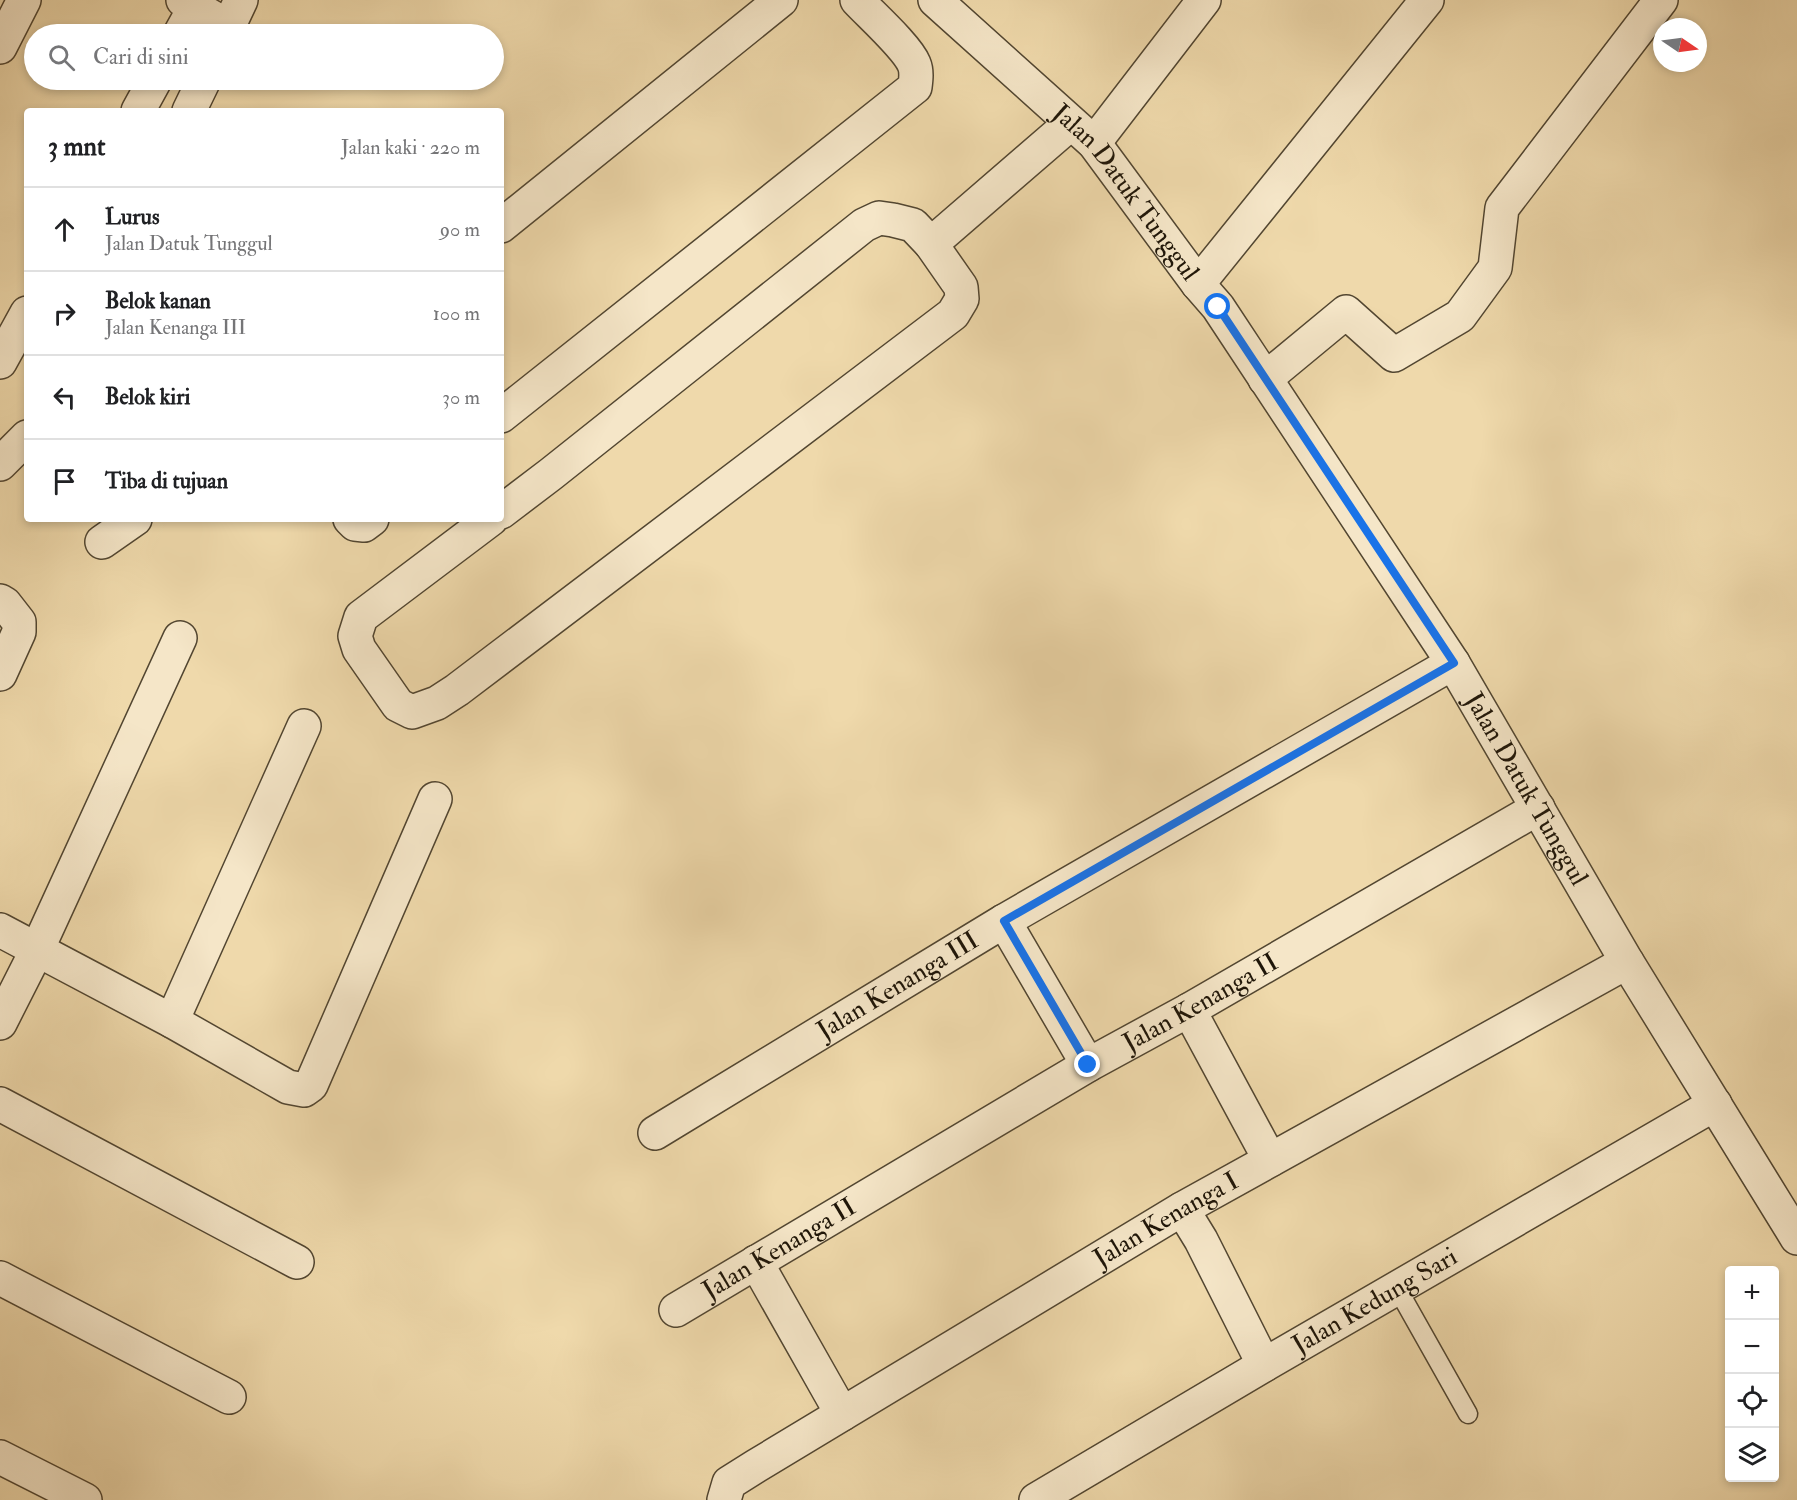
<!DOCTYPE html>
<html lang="id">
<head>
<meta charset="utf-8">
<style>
  :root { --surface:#fff; --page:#f2f2f2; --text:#202124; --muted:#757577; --line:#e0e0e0 }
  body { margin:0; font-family:"IM FELL Double Pica",serif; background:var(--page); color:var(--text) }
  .controls { position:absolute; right:18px; bottom:18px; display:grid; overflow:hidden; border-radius:6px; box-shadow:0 3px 9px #0003 }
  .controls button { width:54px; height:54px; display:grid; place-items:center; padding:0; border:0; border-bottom:2px solid var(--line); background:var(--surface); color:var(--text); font:30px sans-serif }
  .compass { position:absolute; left:1653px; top:18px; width:54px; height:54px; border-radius:50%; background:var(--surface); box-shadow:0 3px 9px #0003; rotate:103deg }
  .stop { position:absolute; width:18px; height:18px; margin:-14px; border:4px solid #1a73e8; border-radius:50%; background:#fff }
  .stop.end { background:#1a73e8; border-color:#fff; box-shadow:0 2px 6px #0008 }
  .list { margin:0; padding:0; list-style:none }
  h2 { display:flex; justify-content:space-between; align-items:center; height:78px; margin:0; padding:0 24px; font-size:26px }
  h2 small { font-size:20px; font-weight:400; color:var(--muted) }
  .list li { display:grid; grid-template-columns:39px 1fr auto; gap:18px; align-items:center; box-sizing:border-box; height:84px; padding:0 24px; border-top:2px solid var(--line) }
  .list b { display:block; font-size:22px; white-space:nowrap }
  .list p { margin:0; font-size:20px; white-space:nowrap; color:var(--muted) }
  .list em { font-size:20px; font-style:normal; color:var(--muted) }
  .icon { flex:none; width:33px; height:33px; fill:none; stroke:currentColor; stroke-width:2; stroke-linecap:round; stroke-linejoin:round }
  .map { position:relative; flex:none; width:1797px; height:1500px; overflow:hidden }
  .search { position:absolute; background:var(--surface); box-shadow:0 3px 9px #0003; left:24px; top:24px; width:480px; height:66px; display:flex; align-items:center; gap:15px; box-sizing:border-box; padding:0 21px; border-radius:33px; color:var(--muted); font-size:22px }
  .panel { position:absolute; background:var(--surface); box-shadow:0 3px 9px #0003; left:24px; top:108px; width:480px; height:414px; border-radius:6px }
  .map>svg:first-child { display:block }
</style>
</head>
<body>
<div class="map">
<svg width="1797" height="1500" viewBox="0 0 1797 1500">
  <rect width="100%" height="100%" fill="#efd9ab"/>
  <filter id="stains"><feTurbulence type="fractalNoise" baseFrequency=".00333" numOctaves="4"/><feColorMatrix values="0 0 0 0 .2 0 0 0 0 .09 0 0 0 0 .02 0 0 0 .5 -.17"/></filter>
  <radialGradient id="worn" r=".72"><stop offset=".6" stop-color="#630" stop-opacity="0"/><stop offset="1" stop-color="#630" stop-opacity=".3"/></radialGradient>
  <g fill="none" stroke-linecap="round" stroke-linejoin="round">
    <g stroke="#524631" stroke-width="21">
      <polyline id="service" points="1397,1288 1468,1414"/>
    </g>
    <g stroke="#524631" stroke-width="36">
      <g id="minor">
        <polyline points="183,0 229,27"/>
        <path id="s1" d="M935 0 1094 143 1198 284 1218 307 1453 663 1627 962 1797 1238"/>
        <polyline points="180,34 195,7"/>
        <polyline points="225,34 241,0"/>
        <polyline points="0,47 24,0"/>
        <polyline points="138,111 155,80"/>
        <polyline points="189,111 204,80"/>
        <polyline points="1094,143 1204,0"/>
        <polyline points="501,226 781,0"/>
        <polyline points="931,244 1071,123"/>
        <polyline points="1198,284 1427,0"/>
        <polyline points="0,362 27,313"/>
        <polyline points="1265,379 1346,312 1394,355 1460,316 1495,268 1502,208 1661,0"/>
        <path d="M501 416 915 87C916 79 917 71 914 64 907 47 871 15 857 0"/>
        <polyline points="0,464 27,437"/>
        <polyline points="350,519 355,524 364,525 372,519"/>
        <polyline points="491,519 361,617 355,636 359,649 398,705 412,712 437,703 457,690 953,314 962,299 961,287 931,244 913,225 893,220 879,218 864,225 551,474 501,512"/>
        <polyline points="102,542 135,519"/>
        <polyline points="0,601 5,604 19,622 19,632 0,674"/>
        <polyline points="1004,921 1088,1065"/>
        <polyline points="0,930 172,1021 288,1087 304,1090 311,1085 435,799"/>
        <polyline points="1189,1010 1270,1160"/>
        <polyline points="172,1021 304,726"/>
        <polyline points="0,1023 37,950 180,638"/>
        <polyline points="0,1104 297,1262"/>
        <path id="s2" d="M655 1133 1004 921 1453 663"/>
        <polyline points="1182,1209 1201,1240 1264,1365"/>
        <polyline points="756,1262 842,1414"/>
        <polyline points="0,1278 229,1397"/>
        <path id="s3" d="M676 1310 1088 1065 1189 1010 1538 808"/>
        <polyline points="0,1457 85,1500"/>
        <path id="s4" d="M724 1500 729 1483 756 1466 1182 1209 1627 962"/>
        <path id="s5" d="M1036 1500 1264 1365 1715 1104"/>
      </g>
    </g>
    <use href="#service" stroke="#f5e6c8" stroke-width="18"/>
    <use href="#minor" stroke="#f5e6c8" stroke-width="33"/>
  </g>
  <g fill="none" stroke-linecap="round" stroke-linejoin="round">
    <polyline stroke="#1a73e8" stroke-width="8" points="1088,1065 1004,921 1454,663 1218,307"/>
  </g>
  <g text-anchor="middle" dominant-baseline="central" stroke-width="4.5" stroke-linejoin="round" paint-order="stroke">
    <g font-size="26" fill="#1e1508" stroke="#f5e6c8">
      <text stroke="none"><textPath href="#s1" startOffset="272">Jalan Datuk Tunggul</textPath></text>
      <text stroke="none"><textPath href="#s1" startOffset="992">Jalan Datuk Tunggul</textPath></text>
      <text stroke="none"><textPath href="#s2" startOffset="284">Jalan Kenanga III</textPath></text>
      <text stroke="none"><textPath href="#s3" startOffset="608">Jalan Kenanga II</textPath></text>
      <text stroke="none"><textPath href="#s4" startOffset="528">Jalan Kenanga I</textPath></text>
      <text stroke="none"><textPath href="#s3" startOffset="120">Jalan Kenanga II</textPath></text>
      <text stroke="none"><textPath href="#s5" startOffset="393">Jalan Kedung Sari</textPath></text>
    </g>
  </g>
  <rect width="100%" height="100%" filter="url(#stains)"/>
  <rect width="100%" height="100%" fill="url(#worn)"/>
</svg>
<div class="controls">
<button>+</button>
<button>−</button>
<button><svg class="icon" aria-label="locate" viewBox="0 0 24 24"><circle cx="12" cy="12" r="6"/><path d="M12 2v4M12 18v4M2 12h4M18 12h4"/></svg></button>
<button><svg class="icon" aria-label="layers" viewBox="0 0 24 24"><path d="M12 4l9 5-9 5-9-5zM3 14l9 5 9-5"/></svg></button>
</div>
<svg class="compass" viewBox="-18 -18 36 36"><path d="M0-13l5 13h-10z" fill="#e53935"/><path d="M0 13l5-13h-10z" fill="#757577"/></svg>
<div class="stop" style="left:1218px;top:307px"></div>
<div class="stop end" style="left:1088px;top:1065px"></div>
<div class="search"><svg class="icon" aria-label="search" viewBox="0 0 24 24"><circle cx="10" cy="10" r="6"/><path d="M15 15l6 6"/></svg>Cari di sini</div>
<section class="panel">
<h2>3 mnt<small>Jalan kaki · 220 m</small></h2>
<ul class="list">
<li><svg class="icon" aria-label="ahead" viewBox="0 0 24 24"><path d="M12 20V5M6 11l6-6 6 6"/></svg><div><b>Lurus</b><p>Jalan Datuk Tunggul</p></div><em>90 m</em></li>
<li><svg class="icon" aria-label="right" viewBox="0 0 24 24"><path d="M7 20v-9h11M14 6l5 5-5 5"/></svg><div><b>Belok kanan</b><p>Jalan Kenanga III</p></div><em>100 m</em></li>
<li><svg class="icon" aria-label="left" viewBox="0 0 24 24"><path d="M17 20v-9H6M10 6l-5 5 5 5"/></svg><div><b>Belok kiri</b></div><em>30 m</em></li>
<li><svg class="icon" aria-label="arrive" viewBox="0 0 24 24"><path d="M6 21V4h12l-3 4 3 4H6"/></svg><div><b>Tiba di tujuan</b></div></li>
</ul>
</section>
</div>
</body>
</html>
